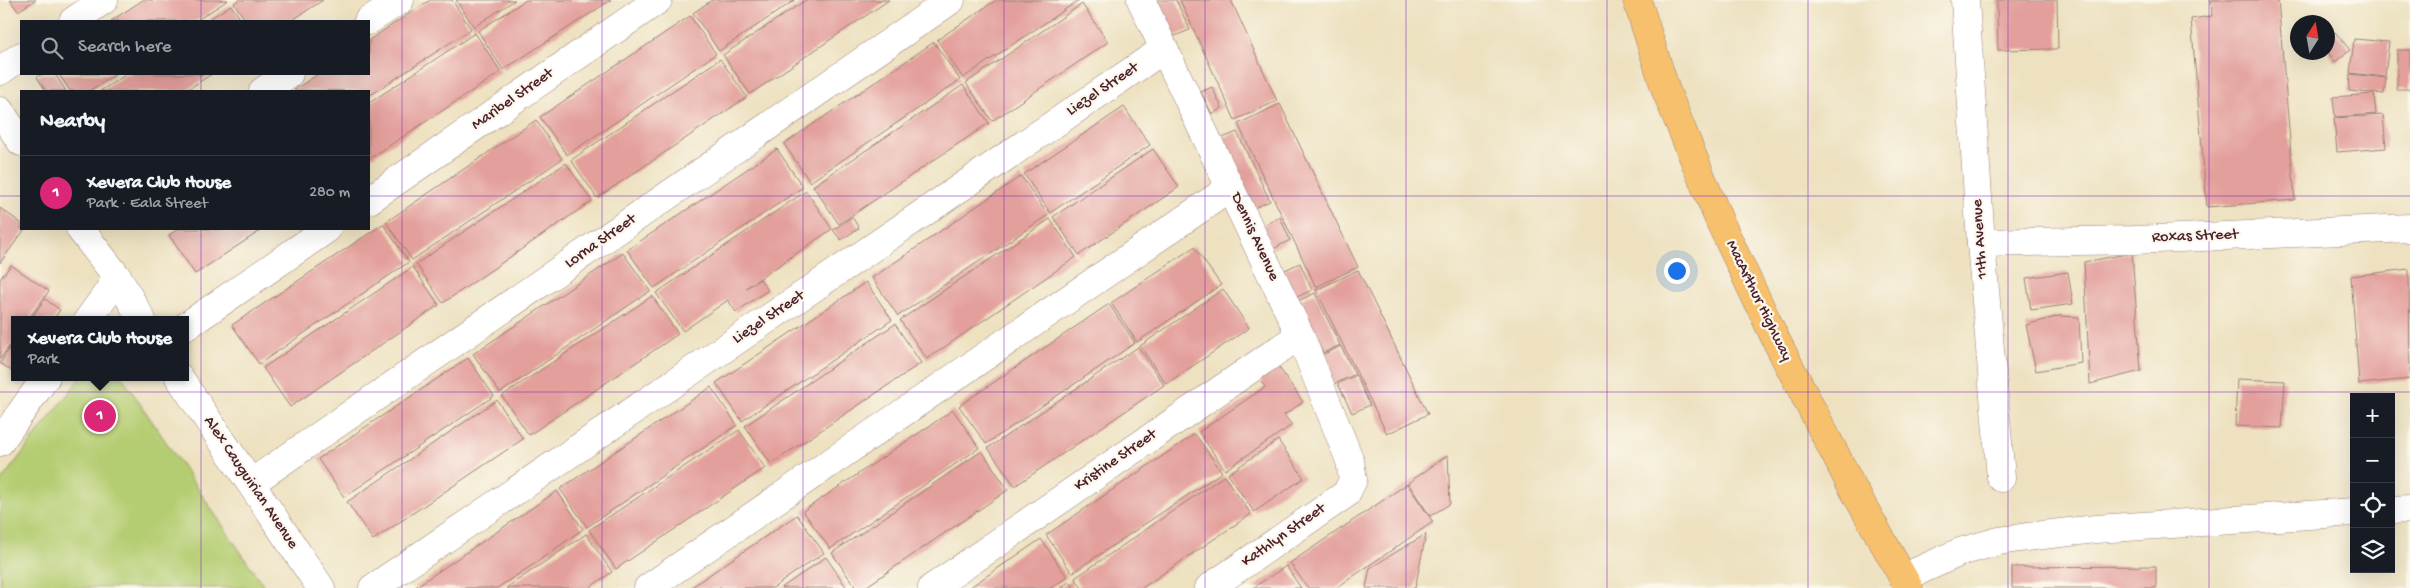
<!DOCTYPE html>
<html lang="en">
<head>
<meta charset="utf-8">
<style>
  :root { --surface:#171b24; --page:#20242c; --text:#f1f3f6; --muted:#9ea1a6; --line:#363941; --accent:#db2777 }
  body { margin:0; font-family:"Gochi Hand",sans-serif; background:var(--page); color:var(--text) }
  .controls { position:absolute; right:15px; bottom:15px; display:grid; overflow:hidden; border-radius:0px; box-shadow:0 5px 20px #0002 }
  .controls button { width:45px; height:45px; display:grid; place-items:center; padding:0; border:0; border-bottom:1px solid var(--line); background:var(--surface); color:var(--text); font:25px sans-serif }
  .compass { position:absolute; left:2290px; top:15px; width:45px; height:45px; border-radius:50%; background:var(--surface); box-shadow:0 5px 20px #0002; rotate:11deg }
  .you { position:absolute; left:1676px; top:270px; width:18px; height:18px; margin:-12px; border:4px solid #fff; border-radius:50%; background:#1a73e8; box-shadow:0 0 0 8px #1a73e833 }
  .badge { display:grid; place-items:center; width:32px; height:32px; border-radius:50%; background:var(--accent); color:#fff; font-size:16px; font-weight:700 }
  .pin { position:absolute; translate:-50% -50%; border:2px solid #fff; box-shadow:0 1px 5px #0006 }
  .popup { position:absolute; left:11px; top:316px; width:178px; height:65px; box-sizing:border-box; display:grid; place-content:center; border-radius:0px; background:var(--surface); filter:drop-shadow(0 1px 4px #0005); font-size:16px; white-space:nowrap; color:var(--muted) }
  .popup b { font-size:19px; color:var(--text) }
  .popup::after { content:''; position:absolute; left:50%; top:100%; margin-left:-10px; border:10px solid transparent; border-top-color:var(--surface) }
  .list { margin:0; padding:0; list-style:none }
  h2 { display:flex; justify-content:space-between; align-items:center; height:65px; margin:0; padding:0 20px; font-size:21px }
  h2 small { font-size:16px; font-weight:400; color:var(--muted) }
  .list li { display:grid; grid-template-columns:32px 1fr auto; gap:15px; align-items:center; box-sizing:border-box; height:75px; padding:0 20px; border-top:1px solid var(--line) }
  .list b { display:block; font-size:19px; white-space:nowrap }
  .list p { margin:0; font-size:16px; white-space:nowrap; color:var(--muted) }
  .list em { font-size:16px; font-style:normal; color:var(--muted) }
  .icon { flex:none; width:28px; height:28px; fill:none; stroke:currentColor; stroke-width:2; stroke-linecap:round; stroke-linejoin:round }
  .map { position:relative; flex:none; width:2410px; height:588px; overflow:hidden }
  .search { position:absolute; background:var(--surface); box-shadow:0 5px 20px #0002; left:20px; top:20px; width:350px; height:55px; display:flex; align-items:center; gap:12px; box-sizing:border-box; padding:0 18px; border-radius:0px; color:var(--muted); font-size:19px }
  .panel { position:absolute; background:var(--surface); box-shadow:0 5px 20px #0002; left:20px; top:90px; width:350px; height:140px; border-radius:0px }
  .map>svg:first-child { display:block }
</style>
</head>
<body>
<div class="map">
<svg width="2410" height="588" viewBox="0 0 2410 588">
  <rect width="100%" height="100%" fill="#fbf7ec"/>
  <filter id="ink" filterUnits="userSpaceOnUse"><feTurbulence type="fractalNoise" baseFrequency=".02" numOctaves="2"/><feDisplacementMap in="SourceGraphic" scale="10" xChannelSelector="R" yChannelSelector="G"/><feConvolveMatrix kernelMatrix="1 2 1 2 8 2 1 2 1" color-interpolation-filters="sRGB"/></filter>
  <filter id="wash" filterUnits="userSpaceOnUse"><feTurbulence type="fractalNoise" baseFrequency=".0096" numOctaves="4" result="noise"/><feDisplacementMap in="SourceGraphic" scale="20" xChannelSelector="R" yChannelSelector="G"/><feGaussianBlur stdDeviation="1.12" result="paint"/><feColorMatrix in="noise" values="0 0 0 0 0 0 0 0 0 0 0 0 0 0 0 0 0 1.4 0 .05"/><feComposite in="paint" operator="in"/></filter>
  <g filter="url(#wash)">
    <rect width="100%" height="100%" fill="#ede1c0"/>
    <polygon fill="#b5cd72" stroke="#80764e" points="81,377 122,377 265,588 0,588 0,482"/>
    <g id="blocks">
      <g fill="#e39f9b">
        <polygon points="10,0 36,0 18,11"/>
        <polygon points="143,0 228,0 196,21 111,21"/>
        <polygon points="239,0 323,0 291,21 246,21 234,3"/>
        <polygon points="430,0 452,0 471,29 369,96 369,91 294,90 318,74 369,74 369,40"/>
        <polygon points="456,0 515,0 474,27"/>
        <polygon points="526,0 611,0 503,70 478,31"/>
        <polygon points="712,0 795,0 719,51 693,13"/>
        <polygon points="806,0 889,0 750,94 723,55"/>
        <polygon points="996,0 1079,0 963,78 937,40"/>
        <polygon points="1155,0 1176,0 1190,30 1172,37"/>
        <polygon points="1180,0 1231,0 1277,101 1235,120"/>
        <polygon points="1997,0 2057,0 2058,49 1998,50"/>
        <polygon points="2211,0 2278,0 2295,200 2207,207 2191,19 2212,16"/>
        <polygon points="1082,4 1108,42 992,121 966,83"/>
        <polygon points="231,5 242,21 207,21 214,16"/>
        <polygon points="690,16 716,54 567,155 540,117"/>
        <polygon points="2335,32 2350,50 2335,62 2328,52 2328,38"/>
        <polygon points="475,33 501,72 369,159 369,103"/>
        <polygon points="2354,39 2389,42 2385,77 2350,73"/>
        <polygon points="934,42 960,80 810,182 784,144"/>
        <rect x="2397" y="50" width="13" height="39"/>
        <polygon points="720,59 747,97 597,198 571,160"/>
        <polygon points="42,74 55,74 66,91 46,91 37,77"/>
        <polygon points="59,74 116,74 89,91 70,91"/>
        <polygon points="127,74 212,74 185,91 100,91"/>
        <polygon points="2350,74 2386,78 2384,94 2349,91"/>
        <polygon points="963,85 989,123 839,224 813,186"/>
        <polygon points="1212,87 1222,108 1212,114 1201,92"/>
        <polygon points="2374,94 2376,114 2335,117 2333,97"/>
        <polygon points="1280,104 1358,267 1316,287 1238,124"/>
        <polygon points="1124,107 1150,145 1050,213 1024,174"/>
        <polygon points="2383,115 2386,148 2337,152 2334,118"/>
        <polygon points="536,120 562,159 412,260 386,222"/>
        <polygon points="1237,132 1270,201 1254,208 1220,139"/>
        <polygon points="777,149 803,187 654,288 627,250"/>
        <polygon points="1153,149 1179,187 1079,255 1053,217"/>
        <polygon points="566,163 592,201 443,303 416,264"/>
        <polygon points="1021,176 1048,215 898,316 872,278"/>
        <polygon points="806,191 832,229 746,288 760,279 768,290 736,312 728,300 683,331 656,293"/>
        <polygon points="0,208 21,223 21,229 25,229 0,263"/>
        <polygon points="852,217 859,228 841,240 833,230"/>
        <polygon points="1280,217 1290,240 1273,249 1262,226"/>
        <polygon points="1050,219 1076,257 927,359 900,320"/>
        <polygon points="383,224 409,262 259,364 232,325"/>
        <polygon points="178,229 263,229 195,274 169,235"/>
        <polygon points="1194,247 1221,285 1137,342 1111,303"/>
        <polygon points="623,253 650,291 500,393 473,354"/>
        <polygon points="2132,253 2141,371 2090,384 2084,262"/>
        <polygon points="1300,263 1312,290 1295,298 1283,271"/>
        <polygon points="11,265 49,291 28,320 15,320 15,339 0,359 0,279"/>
        <polygon points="413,267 439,305 290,407 263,368"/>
        <polygon points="2409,269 2410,379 2359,384 2351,276"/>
        <polygon points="1358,270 1428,414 1387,434 1316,290"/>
        <polygon points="2068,272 2073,304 2031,310 2026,278"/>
        <polygon points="866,282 892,320 742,421 716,383"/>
        <polygon points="1223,289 1249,328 1166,384 1140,346"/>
        <polygon points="1315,293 1340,345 1323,353 1298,301"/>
        <polygon points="652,296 678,334 529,435 502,396"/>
        <polygon points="45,299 60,310 53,320 30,320"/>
        <polygon points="1109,304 1135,343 986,444 959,406"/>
        <polygon points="2059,316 2079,317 2081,363 2036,371 2026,325"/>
        <polygon points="895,324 921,363 771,464 745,426"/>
        <polygon points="15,340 15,373 0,363"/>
        <polygon points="1341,346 1355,374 1328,387 1314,359"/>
        <polygon points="1138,347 1164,385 1015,486 988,448"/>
        <polygon points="468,358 494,396 344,497 318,459"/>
        <polygon points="1278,366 1303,402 1284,415 1292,425 1225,470 1199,432 1265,387 1259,378"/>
        <polygon points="1356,375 1370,405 1352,413 1338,384"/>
        <polygon points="2237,379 2285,381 2282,428 2235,426"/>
        <polygon points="711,387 737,425 587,527 560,489"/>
        <polygon points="497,400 523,439 373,540 347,502"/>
        <polygon points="953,410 979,448 830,549 803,511"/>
        <polygon points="739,430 765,468 616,569 589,530"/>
        <polygon points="1195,434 1222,472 1072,573 1046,535"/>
        <polygon points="1278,440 1304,478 1254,512 1228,474"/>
        <polygon points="982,451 1008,490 864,588 856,588 832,553"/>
        <polygon points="1448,455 1450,504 1430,516 1408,483"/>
        <polygon points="1224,476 1251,514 1142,588 1082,588 1075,578"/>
        <polygon points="1407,484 1433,522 1336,588 1308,588 1290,563"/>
        <polygon points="557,491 583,529 534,564 497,588 414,588"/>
        <polygon points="797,515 824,553 807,564 773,588 690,588"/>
        <polygon points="586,534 612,572 596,583 589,588 506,588"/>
        <polygon points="1426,534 1415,588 1366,588 1370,568"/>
        <polygon points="1041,539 1067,577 1051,588 969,588"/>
        <polygon points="826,557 847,588 781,588 809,569"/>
        <polygon points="1286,566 1301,588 1253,588 1269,577"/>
        <polygon points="2156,566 2156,588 2012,588 2012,567"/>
        <polygon points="1070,581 1074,588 1060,588"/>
      </g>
    </g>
  </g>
  <g filter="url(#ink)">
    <use href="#blocks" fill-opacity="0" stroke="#9c8076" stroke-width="1"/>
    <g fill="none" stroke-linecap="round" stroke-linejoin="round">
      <g stroke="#9c8076" stroke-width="29">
        <g id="minor">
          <polyline points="1141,0 1300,335 1350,461 1353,480 1346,494 1209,588"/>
          <polyline points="1965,0 1981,243 2001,478"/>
          <polyline points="73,21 104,0"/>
          <polyline points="368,21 400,0"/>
          <polyline points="0,71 21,56"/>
          <polyline points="263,91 289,74"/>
          <polyline points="0,111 21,142"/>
          <polyline points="369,200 658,0"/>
          <polyline points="80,229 118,278 142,320"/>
          <polyline points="1981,243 2134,240 2410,228"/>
          <polyline points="88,320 118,278"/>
          <polyline points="185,327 327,229"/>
          <polyline points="179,377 321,588"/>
          <polyline points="0,442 46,377"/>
          <polyline points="251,483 951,0"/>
          <polyline points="2391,510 2410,509"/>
          <polyline points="1903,578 1960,552 1999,541 2034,536 2096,529 2354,512"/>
          <polyline points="373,588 1164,49"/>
          <polyline points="648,588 1230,188"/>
          <polyline points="932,588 1300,335"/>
        </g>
      </g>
      <g stroke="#9c8076" stroke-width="29">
        <polyline id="trunk" points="1637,0 1666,91 1719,220 1777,342 1851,485 1909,588"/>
      </g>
      <use href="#minor" stroke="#fff" stroke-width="28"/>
      <use href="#trunk" stroke="#f7c06c" stroke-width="28"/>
    </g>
  </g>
  <path fill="none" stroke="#7b2cbf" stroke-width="1" stroke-opacity="0.55" d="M201 0V21M402 0V588M602 0V588M803 0V588M1004 0V588M1205 0V588M1406 0V588M1607 0V588M1808 0V588M2008 0V588M2209 0V588M201 74V91M0 196H21M369 196H2410M201 229V588M0 392H2410"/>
  <g text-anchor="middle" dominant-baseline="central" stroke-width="4.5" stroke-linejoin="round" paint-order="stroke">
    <g font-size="16" fill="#4a1f2b" stroke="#fbf7ec">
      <text transform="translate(1103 90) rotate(-34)">Liezel Street</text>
      <text transform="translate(513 100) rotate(-35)">Maribel Street</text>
      <text transform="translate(1254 237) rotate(65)">Dennis Avenue</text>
      <text transform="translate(2195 237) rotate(-2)">Roxas Street</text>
      <text transform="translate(1981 239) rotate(-94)">11th Avenue</text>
      <text transform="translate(601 242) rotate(-35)">Lorna Street</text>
      <text transform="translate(1758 301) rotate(64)">MacArthur Highway</text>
      <text transform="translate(769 318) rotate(-34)">Liezel Street</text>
      <text transform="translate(1116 461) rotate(-35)">Kristine Street</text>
      <text transform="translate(250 483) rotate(56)">Alex Cauguirian Avenue</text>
      <text transform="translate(1284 536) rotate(-35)">Kathlyn Street</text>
    </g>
  </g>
</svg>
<div class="controls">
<button>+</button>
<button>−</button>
<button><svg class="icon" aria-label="locate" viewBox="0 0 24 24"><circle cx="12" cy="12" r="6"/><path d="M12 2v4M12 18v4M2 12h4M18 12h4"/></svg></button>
<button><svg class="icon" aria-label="layers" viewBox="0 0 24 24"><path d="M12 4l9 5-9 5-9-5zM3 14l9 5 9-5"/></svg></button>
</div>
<svg class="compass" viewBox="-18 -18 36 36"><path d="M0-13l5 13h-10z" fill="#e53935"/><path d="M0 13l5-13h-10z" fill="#9ea1a6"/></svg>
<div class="you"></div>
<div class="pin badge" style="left:100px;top:416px">1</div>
<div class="popup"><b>Xevera Club House</b>Park</div>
<div class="search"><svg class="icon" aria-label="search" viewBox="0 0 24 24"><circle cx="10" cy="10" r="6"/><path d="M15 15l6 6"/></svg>Search here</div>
<section class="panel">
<h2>Nearby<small></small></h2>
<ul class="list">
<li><span class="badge">1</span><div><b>Xevera Club House</b><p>Park · Eala Street</p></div><em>280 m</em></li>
</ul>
</section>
</div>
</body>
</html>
